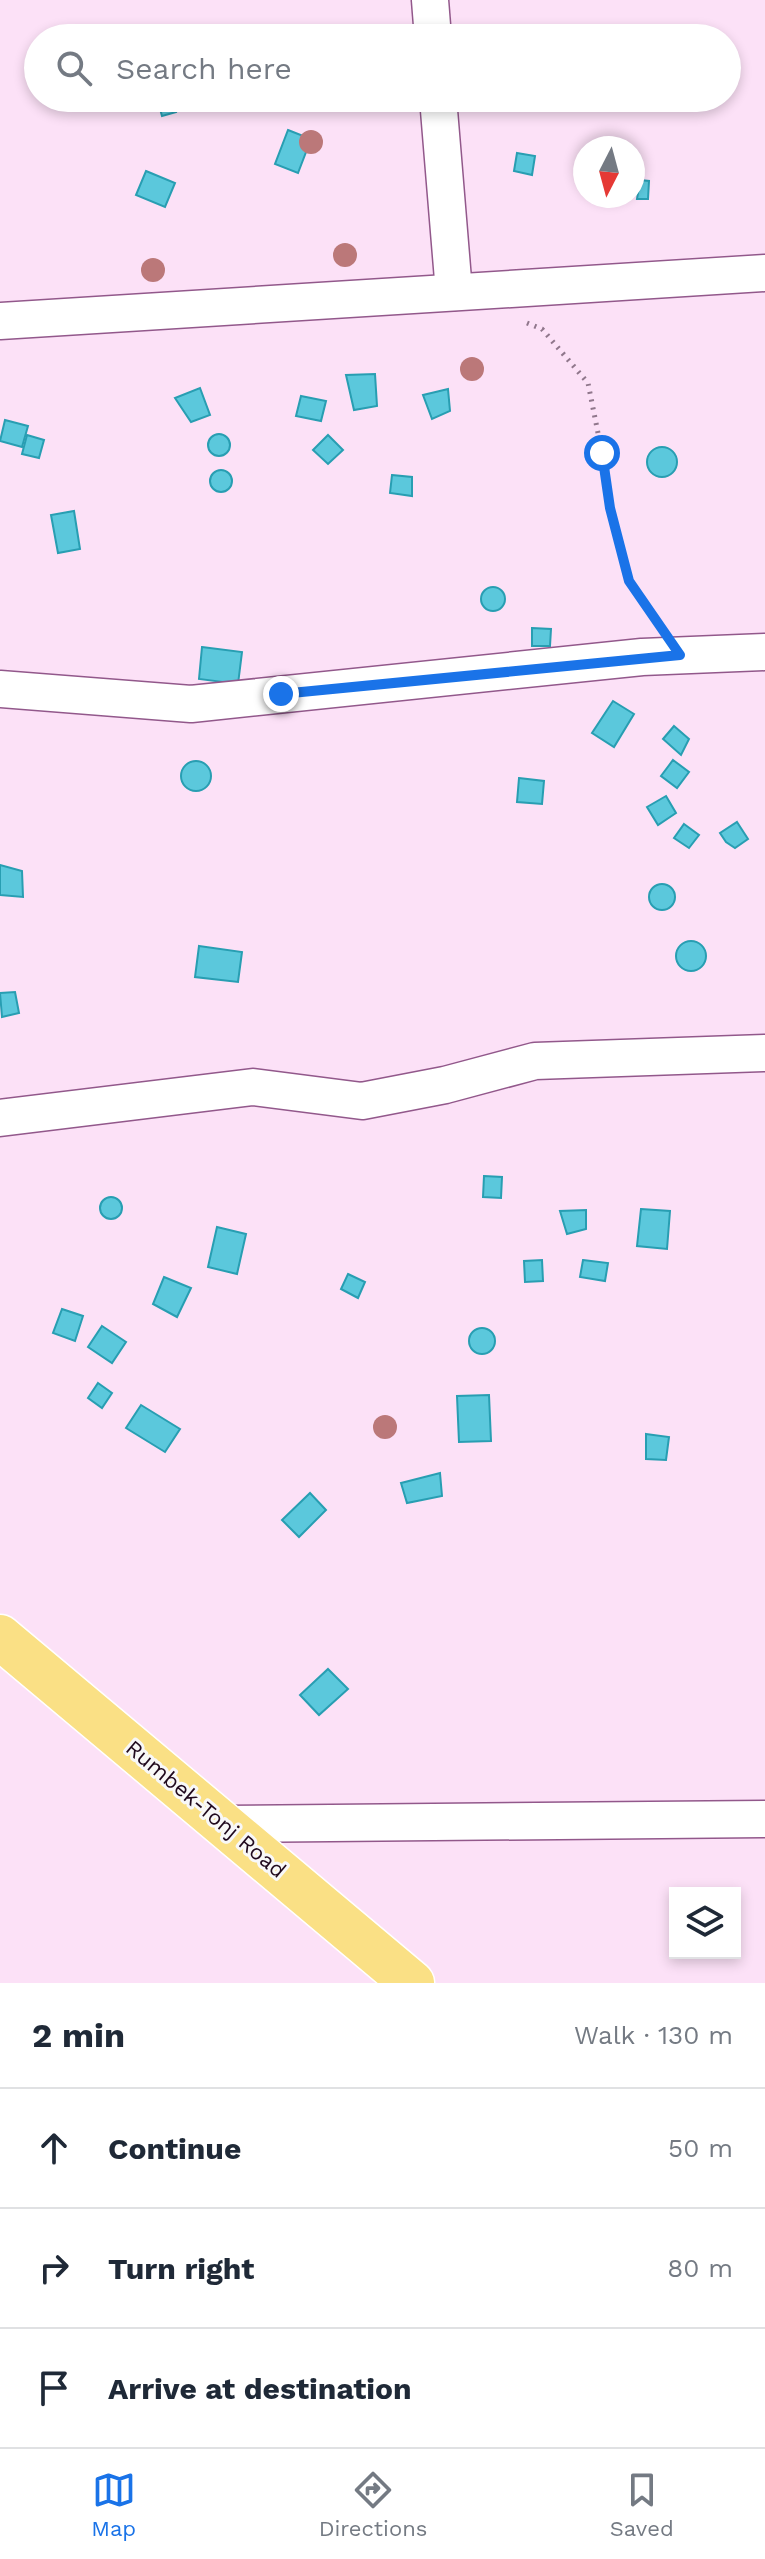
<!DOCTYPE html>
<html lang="en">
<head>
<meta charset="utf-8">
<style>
  :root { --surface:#fff; --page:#f2f2f3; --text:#1f2937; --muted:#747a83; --line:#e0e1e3; --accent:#1a73e8 }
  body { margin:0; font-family:"Work Sans",sans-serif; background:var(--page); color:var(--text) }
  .controls { position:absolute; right:24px; bottom:24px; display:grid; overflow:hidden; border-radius:0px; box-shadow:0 4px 12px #0003 }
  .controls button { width:72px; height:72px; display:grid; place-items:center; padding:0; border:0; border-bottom:2px solid var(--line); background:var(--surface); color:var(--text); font:40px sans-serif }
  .compass { position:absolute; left:573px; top:136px; width:72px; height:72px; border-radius:50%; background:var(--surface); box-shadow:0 4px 12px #0003; rotate:186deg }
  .stop { position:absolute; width:24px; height:24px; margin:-18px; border:6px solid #1a73e8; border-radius:50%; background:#fff }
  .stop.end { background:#1a73e8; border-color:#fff; box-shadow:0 2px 8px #0008 }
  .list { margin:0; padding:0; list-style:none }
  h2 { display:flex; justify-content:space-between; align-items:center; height:104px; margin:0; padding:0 32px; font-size:34px }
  h2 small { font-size:26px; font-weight:400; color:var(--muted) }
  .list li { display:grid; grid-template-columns:52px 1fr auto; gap:24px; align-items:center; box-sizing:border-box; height:120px; padding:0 32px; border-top:2px solid var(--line) }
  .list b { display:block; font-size:30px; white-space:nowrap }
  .list em { font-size:26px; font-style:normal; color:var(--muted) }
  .icon { flex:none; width:44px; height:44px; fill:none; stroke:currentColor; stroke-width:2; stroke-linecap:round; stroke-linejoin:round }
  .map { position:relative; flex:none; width:765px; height:1983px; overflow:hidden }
  .search { position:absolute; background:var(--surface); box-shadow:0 4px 12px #0003; left:24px; right:24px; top:24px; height:88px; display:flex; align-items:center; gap:20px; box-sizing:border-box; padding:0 28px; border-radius:44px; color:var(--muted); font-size:30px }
  .sheet { height:464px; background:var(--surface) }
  nav { display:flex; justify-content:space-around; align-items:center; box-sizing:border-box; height:112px; border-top:2px solid var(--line); background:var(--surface); font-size:22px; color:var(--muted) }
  nav a { display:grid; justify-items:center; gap:4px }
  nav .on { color:var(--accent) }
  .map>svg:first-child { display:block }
</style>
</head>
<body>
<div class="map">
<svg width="765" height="1983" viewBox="0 0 765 1983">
  <rect width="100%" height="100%" fill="#fce1f7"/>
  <g fill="#5bc8dc" stroke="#289eb2" stroke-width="2">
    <polygon points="157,98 172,98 176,112 162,116"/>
    <polygon points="288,130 311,139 298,173 275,164"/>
    <polygon points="517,153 535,156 532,175 514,171"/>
    <polygon points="146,171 175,183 165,207 136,195"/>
    <polygon points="640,180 649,181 648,199 637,199"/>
    <polygon points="375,374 377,406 354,410 346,375"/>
    <polygon points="200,388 210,415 191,422 175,398"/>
    <polygon points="448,389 450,411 432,419 423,395"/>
    <polygon points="301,396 326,401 321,421 296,416"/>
    <polygon points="5,420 28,426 22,447 0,441"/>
    <circle cx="219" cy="445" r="11"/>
    <polygon points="27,435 44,440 39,458 22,454"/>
    <polygon points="328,435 343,450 328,464 313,450"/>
    <circle cx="662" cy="462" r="15"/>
    <circle cx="221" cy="481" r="11"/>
    <polygon points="392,475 412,477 412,496 390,493"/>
    <polygon points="74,511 80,549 58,553 51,515"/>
    <circle cx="493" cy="599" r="12"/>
    <polygon points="532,628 551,629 550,646 532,646"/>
    <polygon points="202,647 242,652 238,684 199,679"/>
    <polygon points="613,701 634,714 614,747 592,733"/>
    <polygon points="674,726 689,739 681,755 663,739"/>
    <polygon points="673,760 689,772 677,788 661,776"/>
    <circle cx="196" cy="776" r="15"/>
    <polygon points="519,778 544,781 542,804 517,802"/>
    <polygon points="666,796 676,813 658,825 647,807"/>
    <polygon points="737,822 748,839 735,848 726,842 720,833"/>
    <polygon points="684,824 699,835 689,848 674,838"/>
    <polygon points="0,865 22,871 23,897 0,895"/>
    <circle cx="662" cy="897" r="13"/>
    <circle cx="691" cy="956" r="15"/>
    <polygon points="199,946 242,952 238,982 195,977"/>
    <polygon points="15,992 19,1013 2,1017 0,993"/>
    <polygon points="484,1176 502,1177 501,1198 483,1197"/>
    <circle cx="111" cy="1208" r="11"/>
    <polygon points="641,1209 670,1211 667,1249 637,1246"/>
    <polygon points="586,1210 586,1229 567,1234 560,1211"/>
    <polygon points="217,1227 246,1234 237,1274 208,1267"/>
    <polygon points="542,1260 543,1281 525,1282 524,1261"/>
    <polygon points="583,1260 608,1263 605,1281 580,1277"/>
    <polygon points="348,1274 365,1282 358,1298 341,1289"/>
    <polygon points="164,1277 191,1288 177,1317 153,1304"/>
    <polygon points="62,1309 83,1316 75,1341 53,1333"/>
    <polygon points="102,1326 126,1342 112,1363 88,1347"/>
    <circle cx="482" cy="1341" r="13"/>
    <polygon points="98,1383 112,1393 102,1408 88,1398"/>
    <polygon points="489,1395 491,1441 459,1442 457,1396"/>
    <polygon points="141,1405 180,1429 165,1452 126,1428"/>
    <polygon points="646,1434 669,1437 666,1460 646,1459"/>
    <polygon points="440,1473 442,1496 407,1503 401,1483"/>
    <polygon points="310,1493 326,1510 299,1537 282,1520"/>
    <polygon points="328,1669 348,1689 319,1715 300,1695"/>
  </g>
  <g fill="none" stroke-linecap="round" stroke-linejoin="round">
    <g stroke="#92588b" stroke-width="39">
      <g id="minor">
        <polyline points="430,0 433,38"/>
        <polyline points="438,98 454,292"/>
        <polyline points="0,321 765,273"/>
        <polyline points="0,689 191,704 642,657 765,652"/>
        <polyline points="0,1118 253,1087 362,1101 445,1085 535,1061 765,1053"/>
        <polyline points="224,1824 765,1819"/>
      </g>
    </g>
    <g stroke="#fff" stroke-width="47">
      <polyline id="major" points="0,1637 412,1983"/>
    </g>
    <polyline stroke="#90778c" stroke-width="5" stroke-dasharray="2 6" stroke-linecap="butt" points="527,323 542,329 588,383 602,453 610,508 629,581 659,624"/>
    <use href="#minor" stroke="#fff" stroke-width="36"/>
    <use href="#major" stroke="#fae085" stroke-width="44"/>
  </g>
  <g fill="#bb7879">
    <circle cx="311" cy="142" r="12"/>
    <circle cx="345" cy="255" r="12"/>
    <circle cx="153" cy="270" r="12"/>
    <circle cx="472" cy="369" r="12"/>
    <circle cx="385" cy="1427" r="12"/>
  </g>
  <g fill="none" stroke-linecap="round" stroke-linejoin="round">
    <polyline stroke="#1a73e8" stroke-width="10" points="281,694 680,655 629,581 610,508 602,453"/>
  </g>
  <g text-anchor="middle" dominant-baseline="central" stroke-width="6" stroke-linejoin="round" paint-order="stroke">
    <g font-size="22" fill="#20091d" stroke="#f8f8f8">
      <text transform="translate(206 1809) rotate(40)">Rumbek-Tonj Road</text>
    </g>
  </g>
</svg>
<div class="controls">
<button><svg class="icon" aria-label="layers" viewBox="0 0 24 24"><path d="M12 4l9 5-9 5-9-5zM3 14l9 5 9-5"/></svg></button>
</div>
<svg class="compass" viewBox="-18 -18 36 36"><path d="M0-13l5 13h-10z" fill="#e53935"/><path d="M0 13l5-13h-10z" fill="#747a83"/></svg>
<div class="stop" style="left:602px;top:453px"></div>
<div class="stop end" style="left:281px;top:694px"></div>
<div class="search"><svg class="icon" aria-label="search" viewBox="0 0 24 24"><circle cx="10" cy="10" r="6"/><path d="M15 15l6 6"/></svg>Search here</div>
</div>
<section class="sheet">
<h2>2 min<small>Walk · 130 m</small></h2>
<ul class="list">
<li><svg class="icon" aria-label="ahead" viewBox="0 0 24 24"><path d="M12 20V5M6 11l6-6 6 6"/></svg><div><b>Continue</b></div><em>50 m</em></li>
<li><svg class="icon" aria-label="right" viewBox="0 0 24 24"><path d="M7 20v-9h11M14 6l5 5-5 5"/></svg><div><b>Turn right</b></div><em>80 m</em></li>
<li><svg class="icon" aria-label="arrive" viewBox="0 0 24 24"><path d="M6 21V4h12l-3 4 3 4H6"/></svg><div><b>Arrive at destination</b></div></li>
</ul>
</section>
<nav>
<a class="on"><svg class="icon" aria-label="map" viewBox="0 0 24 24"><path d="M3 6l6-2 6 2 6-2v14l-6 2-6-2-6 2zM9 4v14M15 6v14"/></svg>Map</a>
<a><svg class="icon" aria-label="directions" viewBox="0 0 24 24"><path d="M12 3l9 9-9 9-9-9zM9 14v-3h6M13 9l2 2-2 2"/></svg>Directions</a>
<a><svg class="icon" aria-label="saved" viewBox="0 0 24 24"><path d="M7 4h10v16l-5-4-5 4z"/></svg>Saved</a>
</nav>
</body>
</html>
